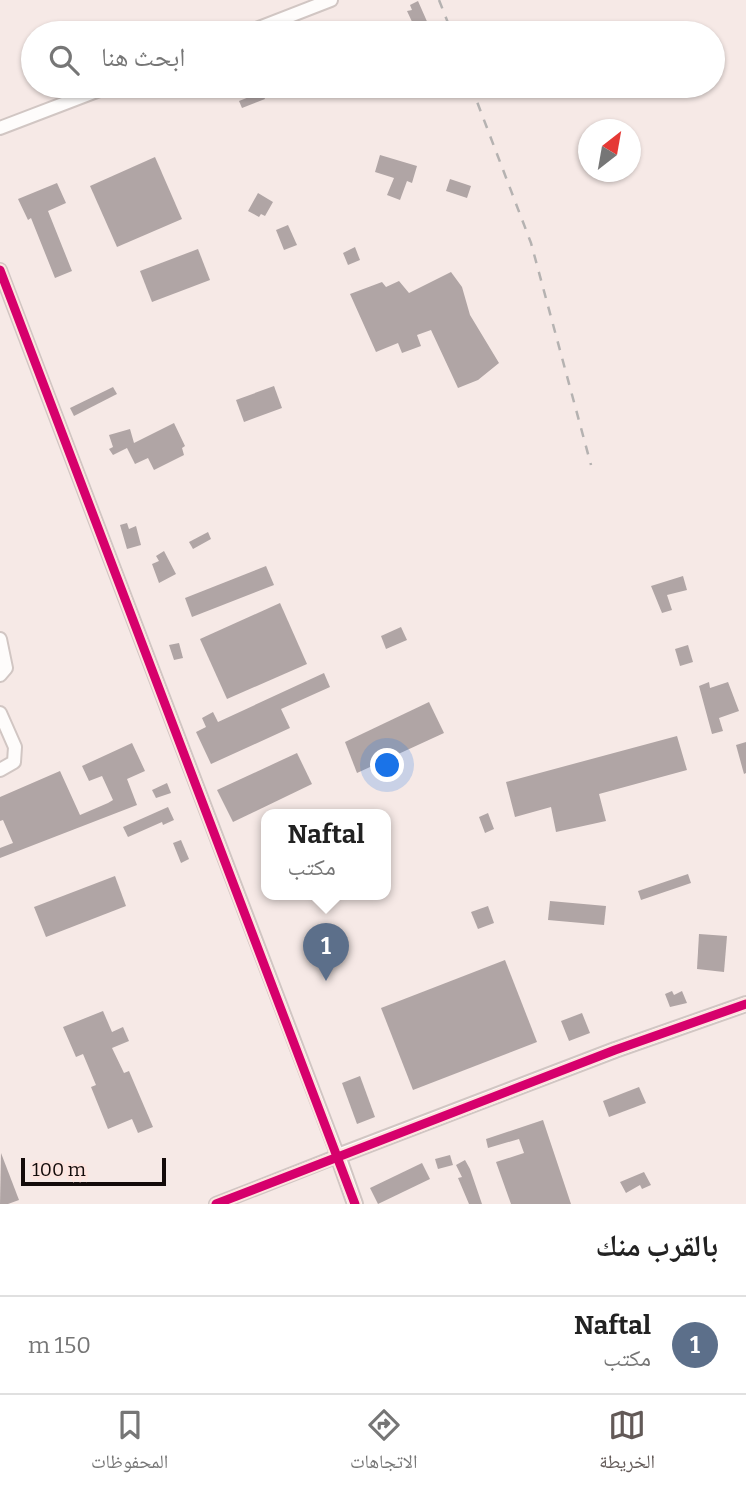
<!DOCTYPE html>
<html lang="ar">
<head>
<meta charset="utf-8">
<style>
  :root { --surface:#fff; --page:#f2f2f2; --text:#222; --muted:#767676; --line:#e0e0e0; --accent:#625957 }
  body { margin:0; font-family:Bitter,"Noto Naskh Arabic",serif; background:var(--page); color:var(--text); direction:rtl }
  .compass { position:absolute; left:578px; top:119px; width:63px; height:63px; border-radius:50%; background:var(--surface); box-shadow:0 2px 5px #0004; rotate:31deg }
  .scale { position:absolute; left:21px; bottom:18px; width:145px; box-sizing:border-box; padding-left:7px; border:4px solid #130b0a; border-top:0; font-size:19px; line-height:24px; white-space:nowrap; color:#130b0a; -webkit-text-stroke:5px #fde4df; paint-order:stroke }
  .you { position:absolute; left:388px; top:766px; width:24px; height:24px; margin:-18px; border:5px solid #fff; border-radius:50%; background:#1a73e8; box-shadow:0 0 0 10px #1a73e833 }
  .badge { display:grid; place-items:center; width:46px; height:46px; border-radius:50%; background:var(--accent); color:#fff; font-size:23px; font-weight:700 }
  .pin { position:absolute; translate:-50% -58px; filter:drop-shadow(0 2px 4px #0008) }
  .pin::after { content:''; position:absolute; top:37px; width:24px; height:21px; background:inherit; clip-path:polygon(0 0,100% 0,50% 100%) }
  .popup { position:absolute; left:261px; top:809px; width:130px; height:91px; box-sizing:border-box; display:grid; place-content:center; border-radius:14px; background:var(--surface); filter:drop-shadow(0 2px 5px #0005); font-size:23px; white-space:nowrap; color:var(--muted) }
  .popup b { font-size:26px; color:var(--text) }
  .popup::after { content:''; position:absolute; left:50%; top:100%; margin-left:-14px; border:14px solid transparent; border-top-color:var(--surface) }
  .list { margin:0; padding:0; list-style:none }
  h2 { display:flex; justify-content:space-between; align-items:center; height:91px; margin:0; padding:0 28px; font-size:30px }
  h2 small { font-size:23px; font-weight:400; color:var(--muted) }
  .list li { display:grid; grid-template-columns:46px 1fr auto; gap:21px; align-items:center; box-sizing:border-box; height:98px; padding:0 28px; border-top:2px solid var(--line) }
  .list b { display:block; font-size:26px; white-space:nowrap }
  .list p { margin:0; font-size:23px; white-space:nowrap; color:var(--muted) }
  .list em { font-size:23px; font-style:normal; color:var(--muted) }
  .icon { flex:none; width:38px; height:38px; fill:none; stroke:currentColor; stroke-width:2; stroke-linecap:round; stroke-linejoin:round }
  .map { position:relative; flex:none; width:746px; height:1204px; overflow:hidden; direction:ltr }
  .search { position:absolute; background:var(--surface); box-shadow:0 2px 5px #0004; left:21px; right:21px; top:21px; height:77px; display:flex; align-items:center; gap:18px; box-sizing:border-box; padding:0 24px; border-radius:38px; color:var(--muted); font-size:26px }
  .sheet { height:189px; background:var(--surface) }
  nav { display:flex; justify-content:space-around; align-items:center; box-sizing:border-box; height:98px; border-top:2px solid var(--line); background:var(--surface); font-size:19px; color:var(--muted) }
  nav a { display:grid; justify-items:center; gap:4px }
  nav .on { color:var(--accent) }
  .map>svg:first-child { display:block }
</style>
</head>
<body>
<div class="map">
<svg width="746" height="1204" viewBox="0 0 746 1204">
  <rect width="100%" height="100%" fill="#f6e9e6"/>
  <g fill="#b0a5a5">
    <polygon points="418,1 429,26 420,29 418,24 414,26 407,11 412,10 410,5"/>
    <polygon points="350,22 354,33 323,33"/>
    <polygon points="262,92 265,99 242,108 239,101"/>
    <polygon points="380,155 417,166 412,183 407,181 400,200 387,195 394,178 375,172"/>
    <polygon points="155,157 182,219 117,247 90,186"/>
    <polygon points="450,179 471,186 467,198 446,191"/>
    <polygon points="57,183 66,203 48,211 72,271 55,278 31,218 28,220 18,199"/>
    <polygon points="258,193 273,202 265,216 261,214 259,217 248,211"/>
    <polygon points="288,225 297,245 284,250 276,230"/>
    <polygon points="355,247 360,260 348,265 343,253"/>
    <polygon points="198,249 210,280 152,302 140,271"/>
    <polygon points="451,272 462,287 470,315 499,363 478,380 458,388 431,330 417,335 421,346 402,353 398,343 376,352 350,294 382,282 386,287 399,281 409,293"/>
    <polygon points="274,386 282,408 244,422 236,400"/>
    <polygon points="113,387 117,394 74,416 70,408"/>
    <polygon points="174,423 185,446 182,448 184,455 154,470 148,458 135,464 127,448 113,455 109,449 113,447 109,435 130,429 134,443"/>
    <polygon points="127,523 129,529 136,526 141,545 127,549 120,525"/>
    <polygon points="208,532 211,539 193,549 189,542"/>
    <polygon points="164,551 176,574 159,583 152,564 159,561 156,556"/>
    <polygon points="266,566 274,585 192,617 185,598"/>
    <polygon points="683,576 687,590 667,595 672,610 662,613 651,586"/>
    <polygon points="280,603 307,664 227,699 200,639"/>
    <polygon points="401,627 407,640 386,649 381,636"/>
    <polygon points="179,643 183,658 174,660 169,645"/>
    <polygon points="688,645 693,662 680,666 675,649"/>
    <polygon points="324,673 330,687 281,709 290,728 211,764 196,732 206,727 202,718 213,712 218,722"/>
    <polygon points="709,682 710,688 728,682 739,711 719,718 723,731 712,734 699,686"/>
    <polygon points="429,702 444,733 357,773 345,742"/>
    <polygon points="677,736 687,770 599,794 606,821 556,832 551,807 515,817 506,782"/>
    <polygon points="746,742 746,773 744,774 736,745"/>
    <polygon points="132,743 145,771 127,779 137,805 0,858 0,848 13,843 3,820 0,821 0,797 60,771 80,815 108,803 113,800 102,776 89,781 82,766"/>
    <polygon points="297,753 312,784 233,822 217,790"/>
    <polygon points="167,783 171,793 156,798 152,790"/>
    <polygon points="168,807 174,820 163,825 162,822 128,837 123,827"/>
    <polygon points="488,813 494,829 485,833 479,817"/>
    <polygon points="181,840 189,859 181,863 173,843"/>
    <polygon points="688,874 691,883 641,900 638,891"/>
    <polygon points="115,876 126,906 46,937 34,907"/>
    <polygon points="550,901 606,906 604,925 548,920"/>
    <polygon points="488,906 494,923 478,929 471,912"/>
    <polygon points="699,934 727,936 724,972 697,969"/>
    <polygon points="505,960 537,1042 413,1090 381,1008"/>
    <polygon points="672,991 674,995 682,991 687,1003 670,1007 665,994"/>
    <polygon points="103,1011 112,1032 123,1027 129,1041 112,1048 124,1073 129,1071 153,1127 138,1133 132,1119 108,1129 91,1087 96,1085 83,1054 76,1057 63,1027"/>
    <polygon points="582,1013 590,1033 569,1041 561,1021"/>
    <polygon points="360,1076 375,1117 357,1124 342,1083"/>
    <polygon points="639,1087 646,1103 609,1117 603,1101"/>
    <polygon points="543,1120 571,1204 511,1204 496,1162 524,1153 519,1139 488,1148 486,1139"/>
    <polygon points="1,1153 19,1200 8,1204 0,1204"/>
    <polygon points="450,1155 453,1165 438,1169 435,1159"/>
    <polygon points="465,1160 470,1169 482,1204 469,1204 458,1178 462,1177 456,1165"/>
    <polygon points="422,1163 430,1179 378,1204 370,1188"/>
    <polygon points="644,1172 651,1185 642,1189 640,1185 626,1193 620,1182"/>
  </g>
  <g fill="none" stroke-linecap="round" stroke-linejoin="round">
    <g stroke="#d1c6c3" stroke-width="16">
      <g id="minor">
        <polyline points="246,33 331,0"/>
        <polyline points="0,128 110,86"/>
        <polyline points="0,270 338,1156 216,1204"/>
        <polyline points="0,639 6,668 0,675"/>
        <polyline points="0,713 15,747 14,762 0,770"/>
      </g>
    </g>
    <g stroke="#d1c6c3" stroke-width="18">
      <polyline id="tertiary" points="355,1204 338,1156 615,1050 746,1004"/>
    </g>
    <use href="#minor" stroke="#fefcfb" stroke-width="12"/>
    <use href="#tertiary" stroke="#fefcfb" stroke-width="14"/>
    <g stroke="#b5b2b1" stroke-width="2.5" stroke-dasharray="9 9" stroke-linecap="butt">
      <polyline points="439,0 452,33"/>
      <polyline points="471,86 531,243 591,465"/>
    </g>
    <g stroke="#fde4df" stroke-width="13">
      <g id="cycleway">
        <polyline points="0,270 355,1204"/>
        <polyline points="216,1204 615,1050 746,1004"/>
      </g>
    </g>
    <use href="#cycleway" stroke="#d6006c" stroke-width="9"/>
  </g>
</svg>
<svg class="compass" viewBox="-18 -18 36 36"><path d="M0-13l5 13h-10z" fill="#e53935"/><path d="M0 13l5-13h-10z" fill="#767676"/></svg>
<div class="scale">100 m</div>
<div class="you"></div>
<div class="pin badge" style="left:326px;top:981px;background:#5c6f8a">1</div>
<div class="popup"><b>Naftal</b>مكتب</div>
<div class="search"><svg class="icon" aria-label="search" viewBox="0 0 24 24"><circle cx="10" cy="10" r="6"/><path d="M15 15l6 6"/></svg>ابحث هنا</div>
</div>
<section class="sheet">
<h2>بالقرب منك<small></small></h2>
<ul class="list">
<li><span class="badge" style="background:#5c6f8a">1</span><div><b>Naftal</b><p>مكتب</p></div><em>150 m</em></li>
</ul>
</section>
<nav>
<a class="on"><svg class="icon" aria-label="map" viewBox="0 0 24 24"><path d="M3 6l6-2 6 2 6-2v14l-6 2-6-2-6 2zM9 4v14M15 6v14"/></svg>الخريطة</a>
<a><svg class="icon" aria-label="directions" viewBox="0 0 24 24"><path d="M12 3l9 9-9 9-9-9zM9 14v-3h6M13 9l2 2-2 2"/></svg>الاتجاهات</a>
<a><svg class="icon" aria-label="saved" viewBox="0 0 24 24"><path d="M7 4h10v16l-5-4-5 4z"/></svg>المحفوظات</a>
</nav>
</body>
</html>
